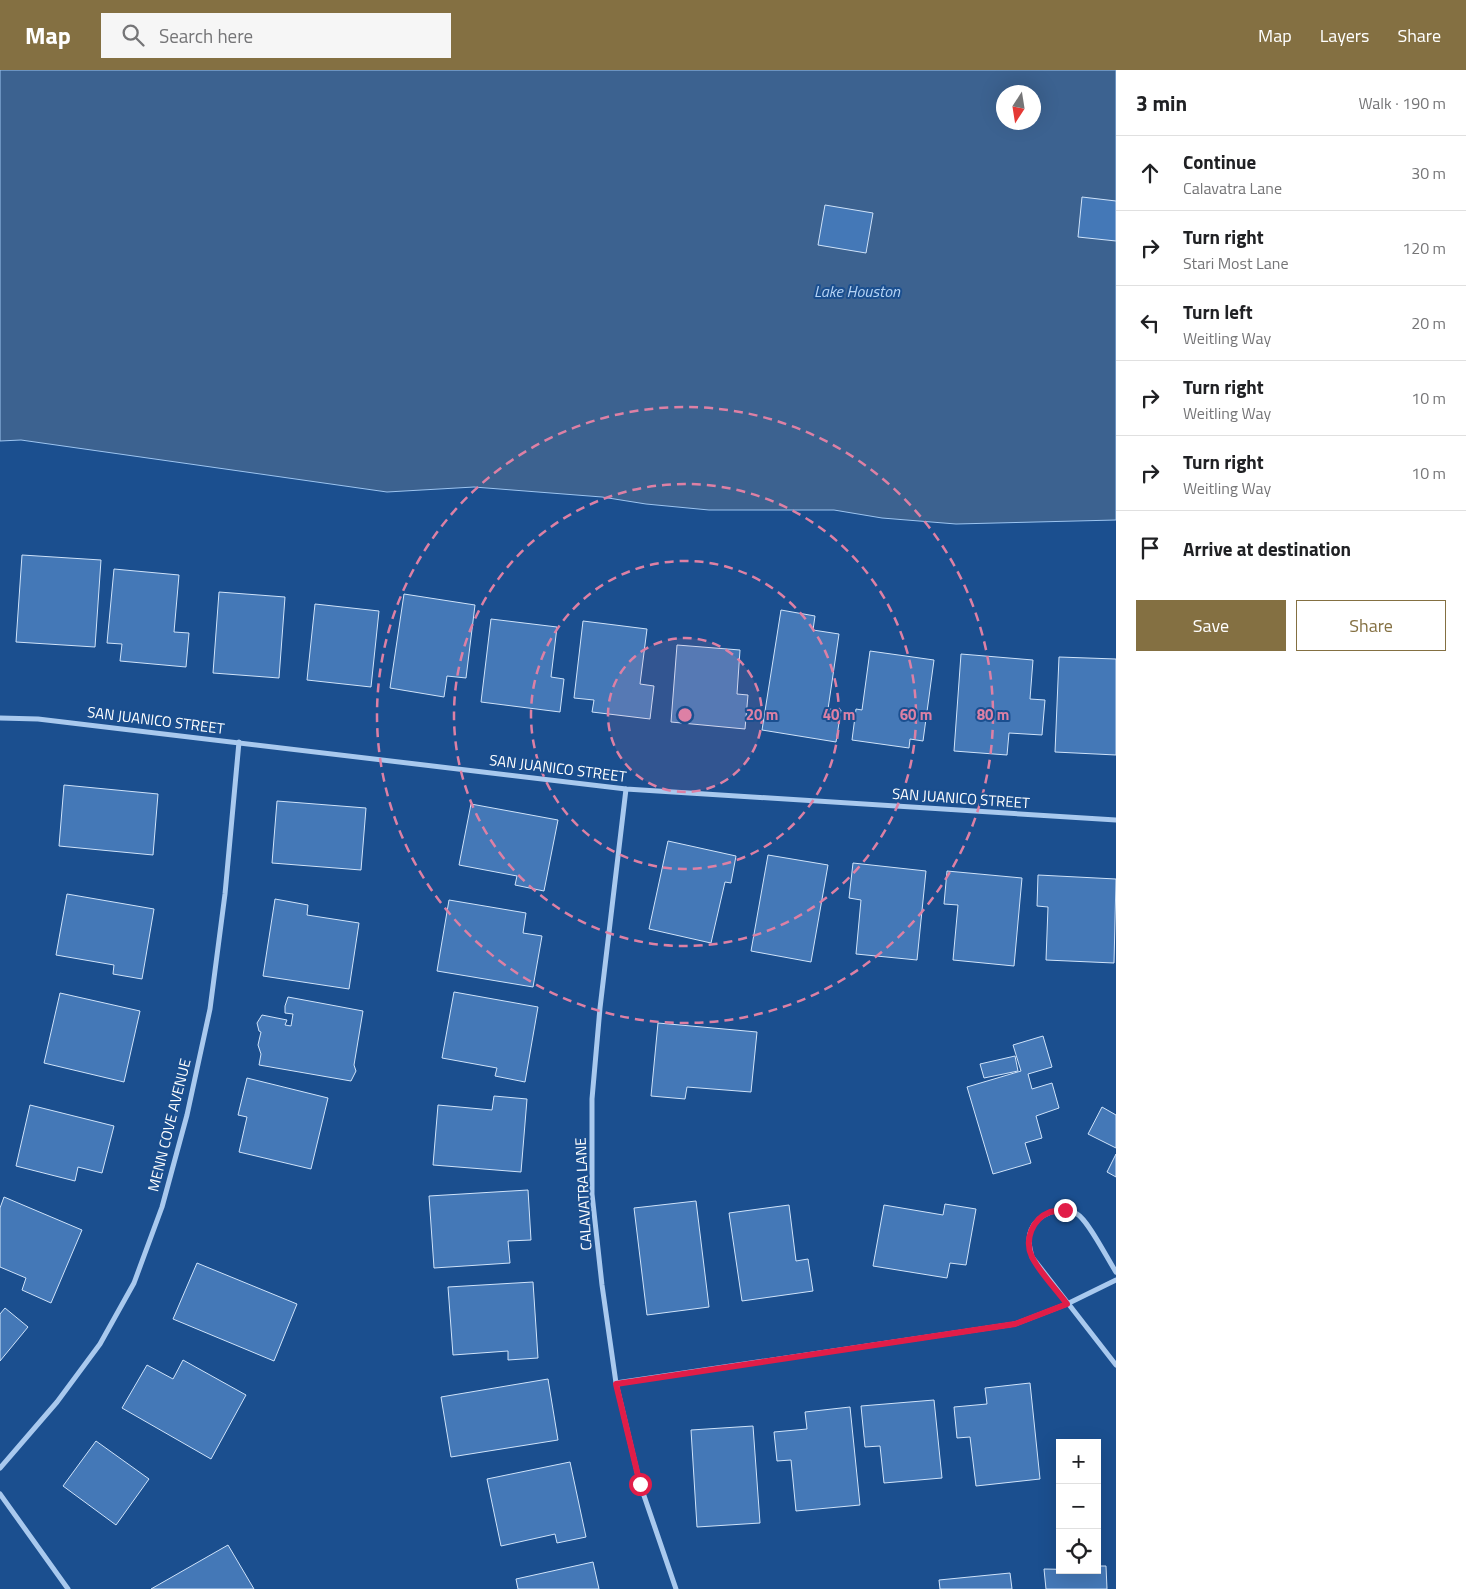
<!DOCTYPE html>
<html lang="en">
<head>
<meta charset="utf-8">
<style>
  :root { --surface:#fff; --page:#f6f6f6; --text:#202124; --muted:#757577; --line:#e0e0e0; --accent:#847042 }
  body { margin:0; font-family:"Titillium Web",sans-serif; background:var(--page); color:var(--text) }
  .controls { position:absolute; right:15px; bottom:15px; display:grid; overflow:hidden; border-radius:0px; box-shadow:0 5px 20px #0002 }
  .controls button { width:45px; height:45px; display:grid; place-items:center; padding:0; border:0; border-bottom:1px solid var(--line); background:var(--surface); color:var(--text); font:25px sans-serif }
  .compass { position:absolute; left:996px; top:15px; width:45px; height:45px; border-radius:50%; background:var(--surface); box-shadow:0 5px 20px #0002; rotate:192deg }
  .stop { position:absolute; width:15px; height:15px; margin:-11px; border:4px solid #e11d48; border-radius:50%; background:#fff }
  .stop.end { background:#e11d48; border-color:#fff; box-shadow:0 1px 5px #0008 }
  .list { margin:0; padding:0; list-style:none }
  h2 { display:flex; justify-content:space-between; align-items:center; height:65px; margin:0; padding:0 20px; font-size:21px }
  h2 small { font-size:16px; font-weight:400; color:var(--muted) }
  .list li { display:grid; grid-template-columns:32px 1fr auto; gap:15px; align-items:center; box-sizing:border-box; height:75px; padding:0 20px; border-top:1px solid var(--line) }
  .list b { display:block; font-size:19px; white-space:nowrap }
  .list p { margin:0; font-size:16px; white-space:nowrap; color:var(--muted) }
  .list em { font-size:16px; font-style:normal; color:var(--muted) }
  .actions { display:flex; gap:10px; padding:15px 20px }
  .actions a { flex:1; padding:11px 0; border:1px solid var(--accent); border-radius:0px; text-align:center; font-size:18px; color:var(--accent) }
  .actions .main { background:var(--accent); color:#fff }
  .icon { flex:none; width:28px; height:28px; fill:none; stroke:currentColor; stroke-width:2; stroke-linecap:round; stroke-linejoin:round }
  .map { position:relative; flex:none; width:1116px; height:1519px; overflow:hidden }
  header { display:flex; align-items:center; gap:30px; box-sizing:border-box; height:70px; padding:0 25px; background:var(--accent); color:#fff }
  header strong { font-size:24px }
  nav { display:flex; gap:28px; margin-inline-start:auto; font-size:18px }
  .search { width:350px; height:45px; background:var(--page); display:flex; align-items:center; gap:12px; box-sizing:border-box; padding:0 18px; border-radius:0px; color:var(--muted); font-size:19px }
  main { display:flex }
  aside { flex:1; background:var(--surface) }
  .map>svg:first-child { display:block }
</style>
</head>
<body>
<header>
<strong>Map</strong>
<div class="search"><svg class="icon" aria-label="search" viewBox="0 0 24 24"><circle cx="10" cy="10" r="6"/><path d="M15 15l6 6"/></svg>Search here</div>
<nav><a>Map</a><a>Layers</a><a>Share</a></nav>
</header>
<main>
<div class="map">
<svg width="1116" height="1519" viewBox="0 0 1116 1519">
  <rect width="100%" height="100%" fill="#1b4f8f"/>
  <path fill="#3c6290" stroke="#9cc4f0" fill-rule="evenodd" d="M0 0H1116V450L956 454 882 448 834 440H709L646 434 602 427 474 417 387 422 21 370 0 371ZM1004 22H1034V52H1004Z"/>
  <g fill="#4478b7" stroke="#cfe3fa">
    <polygon points="1082,127 1116,131 1116,171 1078,167"/>
    <polygon points="825,135 873,143 866,183 818,175"/>
    <polygon points="22,485 101,490 95,577 16,572"/>
    <polygon points="114,499 179,505 174,562 189,563 186,597 120,591 122,574 107,573"/>
    <polygon points="219,522 285,527 279,608 213,603"/>
    <polygon points="404,524 475,535 466,608 447,606 444,627 390,618"/>
    <polygon points="315,534 379,541 371,617 307,610"/>
    <polygon points="781,540 815,546 813,560 839,564 828,639 841,640 836,672 762,660"/>
    <polygon points="491,549 557,557 551,607 564,609 560,642 481,632"/>
    <polygon points="583,551 647,559 640,614 654,616 650,649 592,642 594,630 574,628"/>
    <polygon points="677,575 740,580 737,624 748,625 745,659 671,652"/>
    <polygon points="870,581 934,590 923,671 910,669 909,678 852,670 856,639 862,640"/>
    <polygon points="961,584 1033,590 1030,629 1045,630 1042,665 1009,663 1007,685 954,681"/>
    <polygon points="1059,587 1116,589 1116,685 1055,682"/>
    <polygon points="64,715 158,724 153,785 59,776"/>
    <polygon points="277,731 366,738 361,800 272,793"/>
    <polygon points="471,734 558,750 544,821 515,815 517,806 459,795"/>
    <polygon points="668,771 736,786 731,813 725,812 711,873 649,859"/>
    <polygon points="768,785 828,795 811,892 751,881"/>
    <polygon points="853,793 926,801 917,890 856,884 861,830 849,828"/>
    <polygon points="947,801 1022,808 1014,896 953,890 958,835 944,834"/>
    <polygon points="1038,805 1116,809 1114,893 1046,890 1048,837 1037,836"/>
    <polygon points="67,824 154,839 142,909 113,904 114,895 56,885"/>
    <polygon points="275,829 308,835 307,845 359,853 349,919 263,906"/>
    <polygon points="449,830 526,843 523,863 542,866 533,917 437,901"/>
    <polygon points="454,922 538,937 525,1012 495,1006 497,998 442,988"/>
    <polygon points="60,923 140,941 124,1012 44,993"/>
    <polygon points="288,927 363,941 354,995 356,1001 351,1011 259,995 261,984 258,975 261,962 259,961 257,953 262,945 287,950 285,955 291,956 293,944 285,943 285,936"/>
    <polygon points="658,953 757,962 751,1022 687,1017 685,1029 651,1026"/>
    <polygon points="1043,966 1052,997 1028,1004 1032,1019 1052,1013 1059,1038 1036,1046 1042,1068 1025,1073 1031,1093 993,1104 967,1017 1021,1001 1013,975"/>
    <polygon points="1015,986 1018,1001 984,1008 980,994"/>
    <polygon points="247,1008 328,1028 311,1099 239,1082 247,1047 238,1045"/>
    <polygon points="494,1026 527,1029 521,1102 433,1095 438,1035 492,1040"/>
    <polygon points="30,1035 114,1056 102,1103 78,1097 75,1111 16,1096"/>
    <polygon points="1102,1037 1116,1045 1116,1078 1088,1064"/>
    <polygon points="1116,1084 1116,1107 1107,1102"/>
    <polygon points="528,1120 531,1170 508,1171 510,1193 434,1198 429,1126"/>
    <polygon points="4,1127 82,1160 51,1233 22,1220 26,1208 0,1197 0,1138"/>
    <polygon points="696,1131 709,1237 647,1245 634,1138"/>
    <polygon points="945,1134 976,1139 966,1195 950,1193 947,1208 873,1196 884,1135 943,1145"/>
    <polygon points="789,1135 796,1191 808,1189 813,1221 742,1231 729,1143"/>
    <polygon points="197,1193 297,1234 274,1291 173,1249"/>
    <polygon points="533,1212 538,1288 508,1290 508,1281 453,1285 448,1217"/>
    <polygon points="5,1238 28,1257 0,1291 0,1244"/>
    <polygon points="183,1290 246,1325 211,1389 122,1338 147,1295 173,1309"/>
    <polygon points="548,1309 558,1370 451,1387 441,1327"/>
    <polygon points="1030,1313 1040,1409 976,1416 970,1367 957,1368 954,1337 987,1334 985,1318"/>
    <polygon points="934,1330 942,1408 884,1413 880,1376 865,1377 861,1336"/>
    <polygon points="850,1337 860,1435 796,1441 791,1390 777,1391 774,1362 807,1359 805,1342"/>
    <polygon points="753,1356 760,1453 697,1457 691,1360"/>
    <polygon points="96,1371 149,1409 116,1455 63,1416"/>
    <polygon points="570,1392 586,1467 557,1473 555,1464 501,1476 487,1409"/>
    <polygon points="228,1475 254,1519 151,1519"/>
    <polygon points="593,1492 599,1519 518,1519 516,1509"/>
    <polygon points="1097,1496 1106,1496 1107,1519 1046,1519 1044,1499 1097,1500"/>
    <polygon points="1010,1503 1012,1519 940,1519 939,1510"/>
  </g>
  <g fill="none" stroke-linecap="round" stroke-linejoin="round">
    <g stroke="#a9c9ee" stroke-width="5">
      <polyline points="0,648 38,649 626,719 1116,750"/>
      <polyline points="626,719 600,938 592,1029 592,1124 602,1215 616,1313 640,1414 676,1519"/>
      <path d="M1116 1202C1108 1190 1088 1150 1077 1144 1061 1135 1038 1143 1031 1160 1027 1169 1030 1178 1032 1187L1116 1295"/>
      <polyline points="616,1313 1015,1254 1067,1234 1116,1210"/>
      <polyline points="0,1398 57,1332 100,1274 134,1213 162,1137 187,1045 210,939 225,824 239,672"/>
      <polyline points="0,1424 68,1519"/>
    </g>
  </g>
  <g fill="none" stroke-linecap="round" stroke-linejoin="round">
    <path stroke="#e11d48" stroke-width="6" d="M640 1414 616 1314 1015 1254 1067 1234C1057 1220 1040 1203 1032 1187 1024 1170 1032 1149 1050 1142 1054 1141 1060 1141 1065 1140"/>
  </g>
  <circle cx="685" cy="645" r="77" fill="#dd80a5" fill-opacity=".12"/>
  <g fill="none" stroke="#dd80a5" stroke-width="2.5" stroke-dasharray="9 6">
    <circle cx="685" cy="645" r="77"/>
    <circle cx="685" cy="645" r="154"/>
    <circle cx="685" cy="645" r="231"/>
    <circle cx="685" cy="645" r="308"/>
  </g>
  <g text-anchor="middle" dominant-baseline="central" stroke-width="4" stroke-linejoin="round" paint-order="stroke">
    <g font-size="15" fill="#fff" stroke="#1b4f8f">
      <text transform="translate(156 650) rotate(7)">SAN JUANICO STREET</text>
      <text transform="translate(558 698) rotate(7)">SAN JUANICO STREET</text>
      <text transform="translate(961 728) rotate(4)">SAN JUANICO STREET</text>
      <text transform="translate(169 1055) rotate(-76)">MENN COVE AVENUE</text>
      <text transform="translate(583 1124) rotate(-93)">CALAVATRA LANE</text>
    </g>
    <g font-size="16" font-style="italic" fill="#b5d3f5" stroke="#1b4f8f">
      <text x="857" y="221">Lake Houston</text>
    </g>
  </g>
  <circle cx="685" cy="645" r="8" fill="#dd80a5" stroke="#1b4f8f" stroke-width="2.5"/>
  <g font-size="15" text-anchor="middle" font-weight="bold" fill="#dd80a5" stroke="#1b4f8f" stroke-width="4" stroke-linejoin="round" paint-order="stroke">
    <text x="762" y="650">20 m</text>
    <text x="839" y="650">40 m</text>
    <text x="916" y="650">60 m</text>
    <text x="993" y="650">80 m</text>
  </g>
</svg>
<div class="controls">
<button>+</button>
<button>−</button>
<button><svg class="icon" aria-label="locate" viewBox="0 0 24 24"><circle cx="12" cy="12" r="6"/><path d="M12 2v4M12 18v4M2 12h4M18 12h4"/></svg></button>
</div>
<svg class="compass" viewBox="-18 -18 36 36"><path d="M0-13l5 13h-10z" fill="#e53935"/><path d="M0 13l5-13h-10z" fill="#757577"/></svg>
<div class="stop" style="left:640px;top:1414px"></div>
<div class="stop end" style="left:1065px;top:1140px"></div>
</div>
<aside>
<h2>3 min<small>Walk · 190 m</small></h2>
<ul class="list">
<li><svg class="icon" aria-label="ahead" viewBox="0 0 24 24"><path d="M12 20V5M6 11l6-6 6 6"/></svg><div><b>Continue</b><p>Calavatra Lane</p></div><em>30 m</em></li>
<li><svg class="icon" aria-label="right" viewBox="0 0 24 24"><path d="M7 20v-9h11M14 6l5 5-5 5"/></svg><div><b>Turn right</b><p>Stari Most Lane</p></div><em>120 m</em></li>
<li><svg class="icon" aria-label="left" viewBox="0 0 24 24"><path d="M17 20v-9H6M10 6l-5 5 5 5"/></svg><div><b>Turn left</b><p>Weitling Way</p></div><em>20 m</em></li>
<li><svg class="icon" aria-label="right" viewBox="0 0 24 24"><path d="M7 20v-9h11M14 6l5 5-5 5"/></svg><div><b>Turn right</b><p>Weitling Way</p></div><em>10 m</em></li>
<li><svg class="icon" aria-label="right" viewBox="0 0 24 24"><path d="M7 20v-9h11M14 6l5 5-5 5"/></svg><div><b>Turn right</b><p>Weitling Way</p></div><em>10 m</em></li>
<li><svg class="icon" aria-label="arrive" viewBox="0 0 24 24"><path d="M6 21V4h12l-3 4 3 4H6"/></svg><div><b>Arrive at destination</b></div></li>
</ul>
<div class="actions"><a class="main">Save</a><a>Share</a></div>
</aside>
</main>
</body>
</html>
